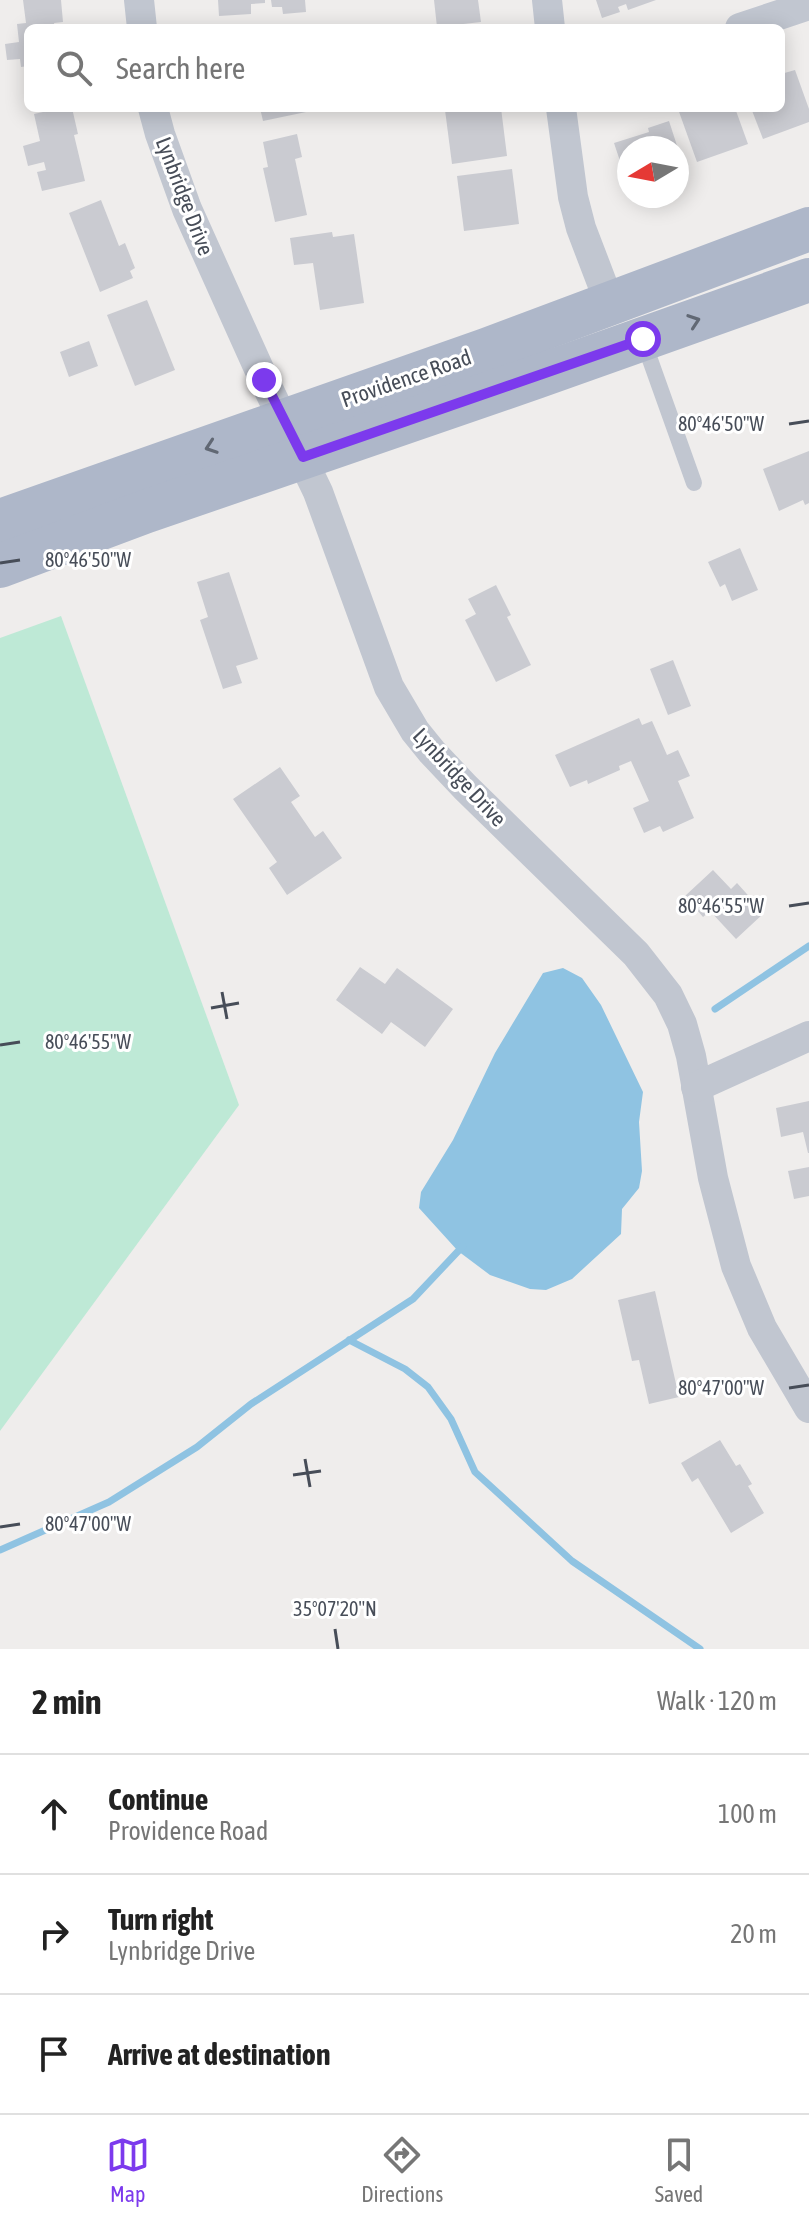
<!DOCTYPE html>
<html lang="en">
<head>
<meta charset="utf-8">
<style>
  :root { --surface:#fff; --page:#f6f6f6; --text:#222; --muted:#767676; --line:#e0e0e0; --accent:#7c3aed }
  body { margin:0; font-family:"Asap Condensed",sans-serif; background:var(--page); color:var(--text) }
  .compass { position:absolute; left:617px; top:136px; width:72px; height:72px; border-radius:50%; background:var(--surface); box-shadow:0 4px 20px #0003; rotate:260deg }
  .stop { position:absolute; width:24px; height:24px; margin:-18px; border:6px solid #7c3aed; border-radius:50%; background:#fff }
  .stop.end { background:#7c3aed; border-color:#fff; box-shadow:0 2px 8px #0008 }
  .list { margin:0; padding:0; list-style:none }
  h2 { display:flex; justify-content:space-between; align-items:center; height:104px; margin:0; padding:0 32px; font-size:34px }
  h2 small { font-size:26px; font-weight:400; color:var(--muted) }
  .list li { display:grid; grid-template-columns:52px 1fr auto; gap:24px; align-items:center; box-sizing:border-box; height:120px; padding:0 32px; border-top:2px solid var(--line) }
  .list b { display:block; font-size:30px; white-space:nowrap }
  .list p { margin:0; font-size:26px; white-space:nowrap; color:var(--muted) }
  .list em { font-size:26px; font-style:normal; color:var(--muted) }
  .icon { flex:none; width:44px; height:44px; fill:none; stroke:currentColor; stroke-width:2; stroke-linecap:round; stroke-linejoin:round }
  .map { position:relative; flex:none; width:809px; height:1649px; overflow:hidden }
  .search { position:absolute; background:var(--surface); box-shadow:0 4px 20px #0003; left:24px; right:24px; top:24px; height:88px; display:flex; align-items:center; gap:20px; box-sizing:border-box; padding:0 28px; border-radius:12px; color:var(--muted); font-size:30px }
  .sheet { height:464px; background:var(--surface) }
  nav { display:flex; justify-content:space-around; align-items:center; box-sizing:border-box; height:112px; border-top:2px solid var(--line); background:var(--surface); font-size:22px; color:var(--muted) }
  nav a { display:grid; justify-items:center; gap:4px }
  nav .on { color:var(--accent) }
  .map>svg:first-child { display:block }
</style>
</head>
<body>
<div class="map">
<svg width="809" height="1649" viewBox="0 0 809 1649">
  <rect width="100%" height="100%" fill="#efedec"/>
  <polygon fill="#bee9d6" points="61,616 239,1105 0,1431 0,638"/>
  <polygon fill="#8fc3e2" points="563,968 582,978 601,1005 643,1092 639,1122 642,1171 639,1188 622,1209 621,1234 572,1279 546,1290 530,1289 490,1275 458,1251 419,1208 421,1192 453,1140 495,1053 543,973"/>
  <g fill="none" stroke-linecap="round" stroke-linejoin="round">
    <g stroke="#8fc3e2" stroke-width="7">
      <polyline points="715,1009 809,946"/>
      <polyline points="349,1340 405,1369 428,1387 451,1419 475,1472 572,1561 700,1649"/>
      <polyline points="0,1550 109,1502 197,1447 251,1404 413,1299 463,1246"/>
    </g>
  </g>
  <g fill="#cacbd1">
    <polygon points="23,0 61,0 63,22 54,23 55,28 28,28 28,66 21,67 20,59 7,60 5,44 19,42 17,24 26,23"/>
    <polygon points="218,0 265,0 265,3 251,4 251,14 219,16"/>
    <polygon points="271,0 305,0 306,12 283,14 282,7 272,7"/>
    <polygon points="434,0 478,0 481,22 437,27"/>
    <polygon points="596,0 656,0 628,10 626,4 618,7 620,12 602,18"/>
    <polygon points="795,70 809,109 809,122 763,139 751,108 781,108 781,74"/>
    <polygon points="61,108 72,108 78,134 74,135 85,181 42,191 37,172 46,170 44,162 28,166 23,146 40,141 34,114"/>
    <polygon points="260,108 306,108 306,112 263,121"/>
    <polygon points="460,108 501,108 507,156 452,164 445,110"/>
    <polygon points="681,108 735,108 748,144 697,162 678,109"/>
    <polygon points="669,121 683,164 677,166 677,148 629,148 628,185 614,143 649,132 648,128"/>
    <polygon points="297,134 302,157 295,159 307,215 275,222 263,168 268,167 263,142"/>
    <polygon points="512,169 519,224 464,231 457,176"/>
    <polygon points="101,200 119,246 125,243 135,268 130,271 133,278 100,292 69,213"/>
    <polygon points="332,232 333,237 354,234 364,303 320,310 313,263 294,265 290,238"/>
    <polygon points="147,300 175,370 135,386 107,315"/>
    <polygon points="89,341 98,366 69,377 60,352"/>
    <polygon points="809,451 809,503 805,505 803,500 779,511 763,469"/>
    <polygon points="740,548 758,590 732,601 725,584 720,587 708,562"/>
    <polygon points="229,572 258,659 236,666 242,683 223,689 200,620 208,617 197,582"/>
    <polygon points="496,585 511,615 507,617 531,665 496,682 465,620 476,614 468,599"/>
    <polygon points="673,660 691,706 668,715 650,669"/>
    <polygon points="639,718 642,725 652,721 667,755 678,750 690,776 678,781 694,818 663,832 660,826 644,833 633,808 649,801 631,761 619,766 620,770 588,784 587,780 570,787 555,755"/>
    <polygon points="280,767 300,796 291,802 315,837 323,831 342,858 287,895 269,868 277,862 233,799"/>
    <polygon points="713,870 731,889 737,883 764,913 736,939 710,911 703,917 685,896"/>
    <polygon points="360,967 385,984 397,968 453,1009 425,1047 391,1022 382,1034 336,1000"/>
    <polygon points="809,1101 809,1153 808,1153 803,1132 781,1137 776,1108"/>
    <polygon points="809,1167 809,1196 794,1199 788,1171"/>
    <polygon points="655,1291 679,1397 649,1404 639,1360 632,1361 618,1300"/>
    <polygon points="720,1440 736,1466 740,1464 752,1484 748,1486 764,1513 731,1533 698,1478 692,1482 681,1463"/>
  </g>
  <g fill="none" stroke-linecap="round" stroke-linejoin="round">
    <polyline stroke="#c1c6d0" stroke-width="16" points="643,340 694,483"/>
    <g stroke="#c1c6d0" stroke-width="30">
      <polyline points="139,0 142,28"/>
      <polyline points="547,0 550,28"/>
      <polyline points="740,28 809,5"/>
      <polyline points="153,108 160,134 187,209 264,380 318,492 389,687 415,731 432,752 465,787 636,954 668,995 682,1024 691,1056 713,1178 736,1266 762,1328 809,1408"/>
      <polyline points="561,108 573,197 581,228 610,304"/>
      <polyline points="696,1087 809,1036"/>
    </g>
    <g stroke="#aeb7c9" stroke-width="44">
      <polyline points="0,521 486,350 809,229"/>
      <polyline points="0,566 147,511 536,377 809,280"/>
    </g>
  </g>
  <defs><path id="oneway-chevron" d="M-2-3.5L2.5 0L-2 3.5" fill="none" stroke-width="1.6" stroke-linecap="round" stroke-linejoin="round" transform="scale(2)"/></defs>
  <g stroke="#616874">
    <use href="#oneway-chevron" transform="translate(694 321) rotate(-19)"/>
    <use href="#oneway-chevron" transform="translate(211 447) rotate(161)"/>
  </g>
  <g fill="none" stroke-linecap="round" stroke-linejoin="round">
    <polyline stroke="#7c3aed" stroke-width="10" points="264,380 303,457 643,339"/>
  </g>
  <path fill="none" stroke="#474d58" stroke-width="3" d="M789 424 809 421M0 563 20 560M789 906 809 903M222 992 227 1019M211 1008 239 1003M0 1045 20 1042M789 1388 809 1385M305 1459 310 1487M293 1475 321 1471M0 1527 20 1524M335 1629 338 1649"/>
  <g text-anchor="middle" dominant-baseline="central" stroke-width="6" stroke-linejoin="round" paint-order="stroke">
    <g font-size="22" fill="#474d58" stroke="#fff">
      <text transform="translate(185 196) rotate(69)">Lynbridge Drive</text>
      <text transform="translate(406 378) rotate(-19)">Providence Road</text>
      <text transform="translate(460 777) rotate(47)">Lynbridge Drive</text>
    </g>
  </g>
  <g font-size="20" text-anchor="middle" fill="#474d58" stroke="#fff" stroke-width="6" stroke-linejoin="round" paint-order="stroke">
    <text x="721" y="431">80°46'50"W</text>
    <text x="88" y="567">80°46'50"W</text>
    <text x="721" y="913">80°46'55"W</text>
    <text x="88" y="1049">80°46'55"W</text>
    <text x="721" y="1395">80°47'00"W</text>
    <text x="88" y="1531">80°47'00"W</text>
    <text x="335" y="1616">35°07'20"N</text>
  </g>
</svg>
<svg class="compass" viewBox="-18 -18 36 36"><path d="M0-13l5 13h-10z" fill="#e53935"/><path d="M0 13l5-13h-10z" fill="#767676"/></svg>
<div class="stop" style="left:643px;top:339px"></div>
<div class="stop end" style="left:264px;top:380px"></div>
<div class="search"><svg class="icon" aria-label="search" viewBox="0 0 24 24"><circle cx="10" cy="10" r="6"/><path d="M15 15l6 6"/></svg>Search here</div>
</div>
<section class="sheet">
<h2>2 min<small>Walk · 120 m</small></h2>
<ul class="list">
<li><svg class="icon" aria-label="ahead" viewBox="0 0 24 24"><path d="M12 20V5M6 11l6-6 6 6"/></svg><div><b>Continue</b><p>Providence Road</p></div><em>100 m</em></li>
<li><svg class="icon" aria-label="right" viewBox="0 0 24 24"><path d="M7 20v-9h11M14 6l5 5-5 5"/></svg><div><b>Turn right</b><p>Lynbridge Drive</p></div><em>20 m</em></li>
<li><svg class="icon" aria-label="arrive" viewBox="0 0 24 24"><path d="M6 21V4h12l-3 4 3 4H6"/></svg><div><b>Arrive at destination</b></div></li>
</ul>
</section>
<nav>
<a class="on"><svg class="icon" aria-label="map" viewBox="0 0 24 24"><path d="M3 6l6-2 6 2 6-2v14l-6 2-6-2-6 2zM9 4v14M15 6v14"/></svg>Map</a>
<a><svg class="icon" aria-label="directions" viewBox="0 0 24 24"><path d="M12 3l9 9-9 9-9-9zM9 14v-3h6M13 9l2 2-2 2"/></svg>Directions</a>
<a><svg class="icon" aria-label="saved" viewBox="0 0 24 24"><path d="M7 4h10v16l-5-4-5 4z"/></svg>Saved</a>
</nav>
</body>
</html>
